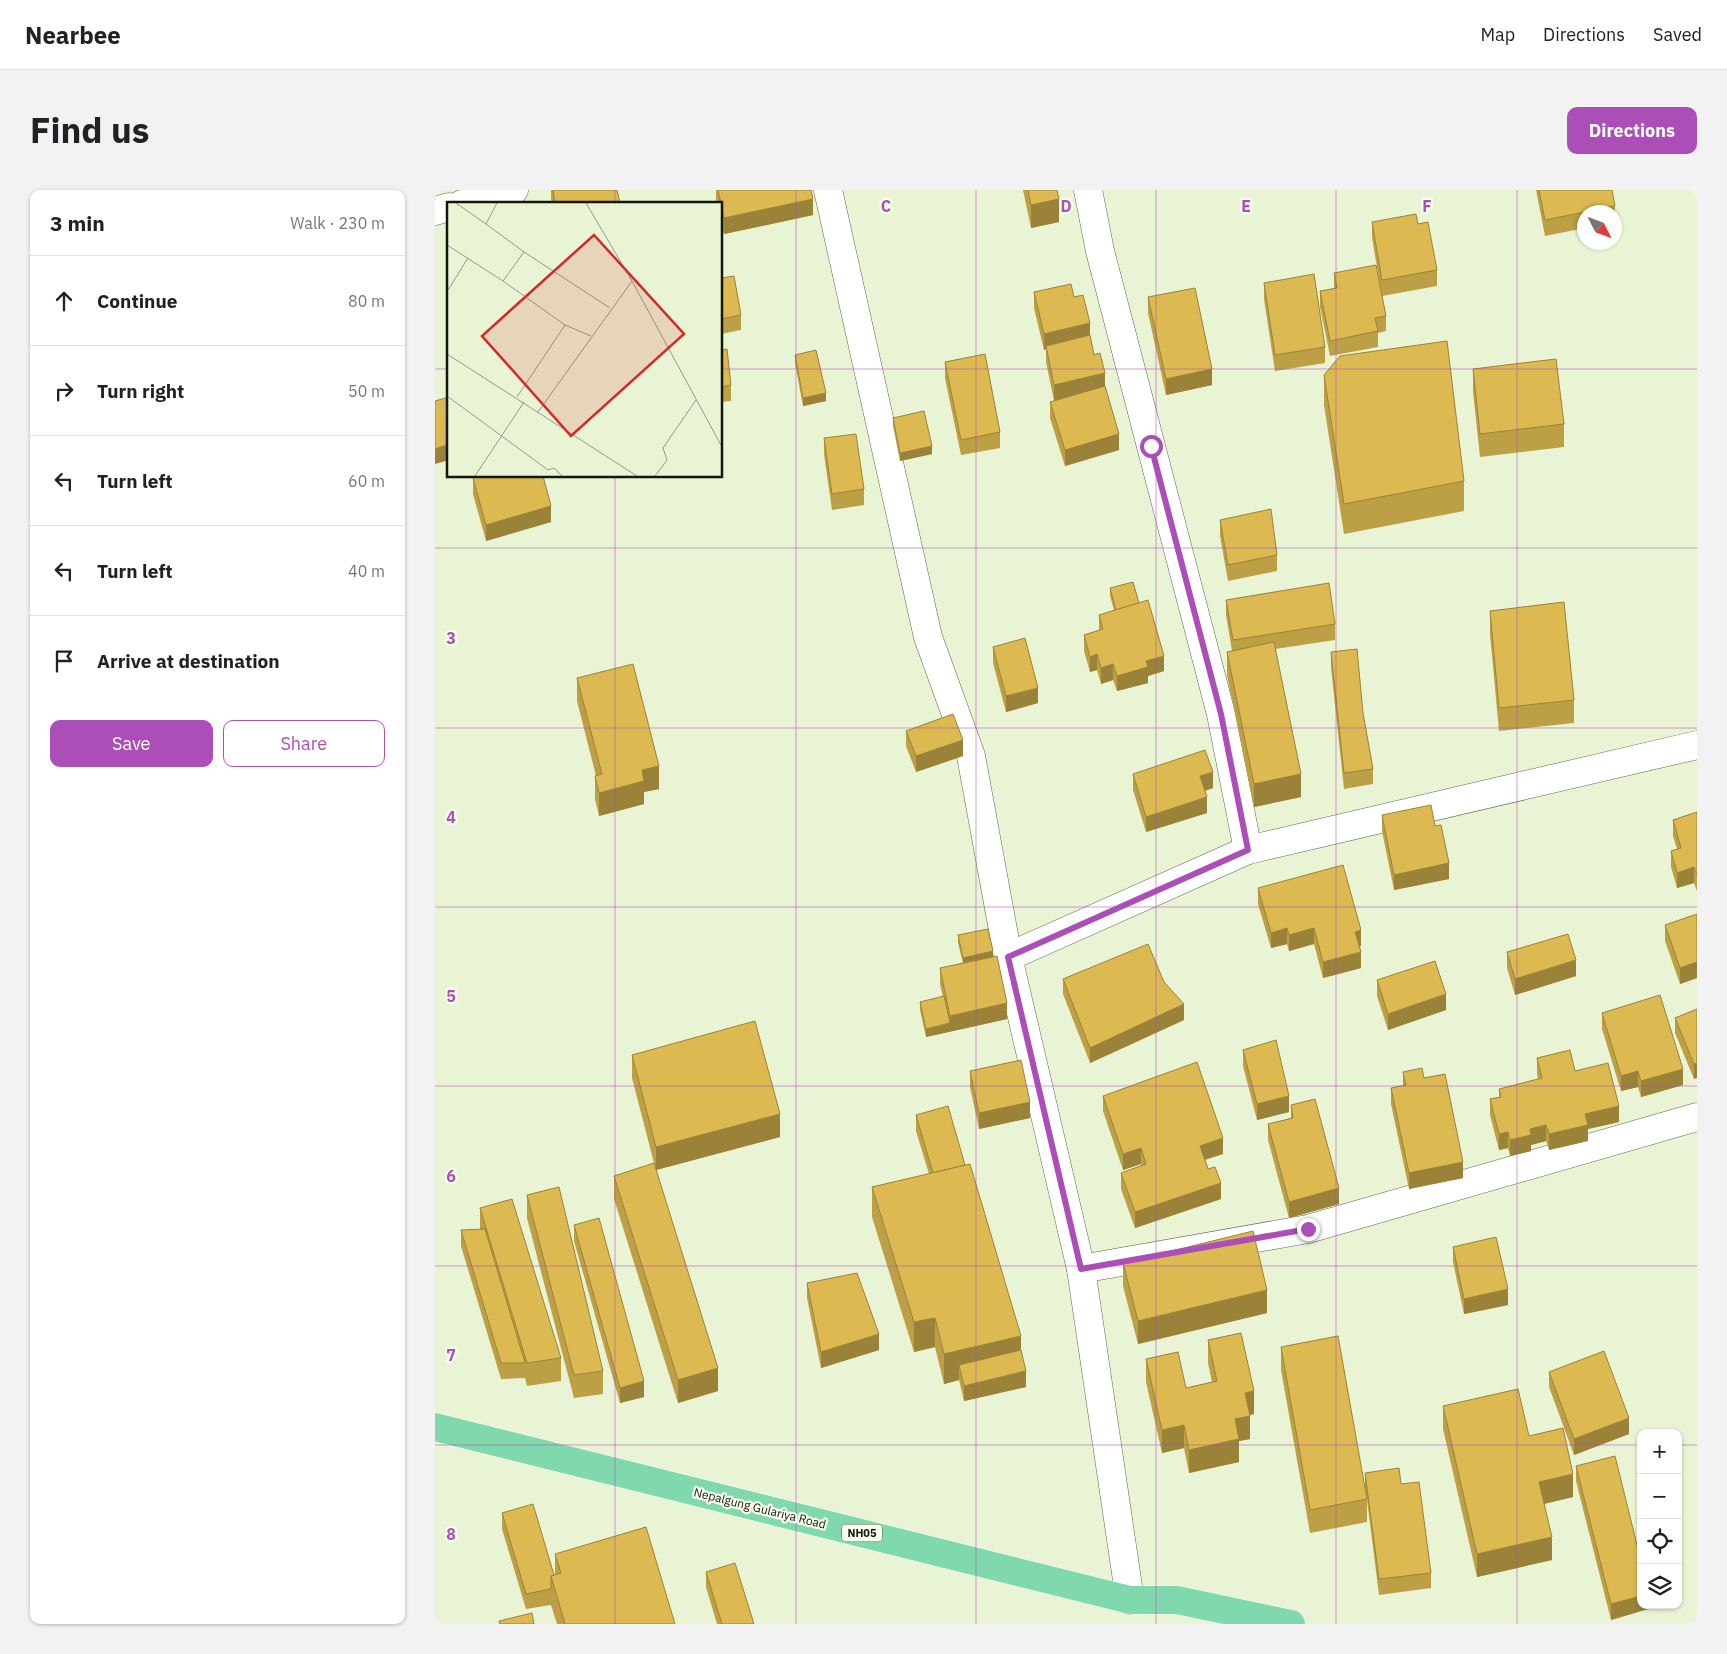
<!DOCTYPE html>
<html lang="en">
<head>
<meta charset="utf-8">
<style>
  :root { --surface:#fff; --page:#f2f2f2; --text:#202124; --muted:#757577; --line:#e0e0e0; --accent:#ab4eb8 }
  body { margin:0; font-family:"IBM Plex Sans",sans-serif; background:var(--page); color:var(--text) }
  .controls { position:absolute; right:15px; bottom:15px; display:grid; overflow:hidden; border-radius:10px; box-shadow:0 1px 4px #0004 }
  .controls button { width:45px; height:45px; display:grid; place-items:center; padding:0; border:0; border-bottom:1px solid var(--line); background:var(--surface); color:var(--text); font:25px sans-serif }
  .compass { position:absolute; left:1142px; top:15px; width:45px; height:45px; border-radius:50%; background:var(--surface); box-shadow:0 1px 4px #0004; rotate:132deg }
  .stop { position:absolute; width:15px; height:15px; margin:-11px; border:4px solid #ab4eb8; border-radius:50%; background:#fff }
  .stop.end { background:#ab4eb8; border-color:#fff; box-shadow:0 1px 5px #0008 }
  .list { margin:0; padding:0; list-style:none }
  h2 { display:flex; justify-content:space-between; align-items:center; height:65px; margin:0; padding:0 20px; font-size:21px }
  h2 small { font-size:16px; font-weight:400; color:var(--muted) }
  .list li { display:grid; grid-template-columns:32px 1fr auto; gap:15px; align-items:center; box-sizing:border-box; height:90px; padding:0 20px; border-top:1px solid var(--line) }
  .list b { display:block; font-size:19px; white-space:nowrap }
  .list em { font-size:16px; font-style:normal; color:var(--muted) }
  .actions { display:flex; gap:10px; padding:15px 20px }
  .actions a { flex:1; padding:11px 0; border:1px solid var(--accent); border-radius:10px; text-align:center; font-size:18px; color:var(--accent) }
  .actions .main { background:var(--accent); color:#fff }
  .icon { flex:none; width:28px; height:28px; fill:none; stroke:currentColor; stroke-width:2; stroke-linecap:round; stroke-linejoin:round }
  .map { position:relative; flex:none; width:1262px; height:1434px; overflow:hidden; border-radius:10px }
  header { display:flex; align-items:center; gap:30px; box-sizing:border-box; height:70px; padding:0 25px; background:var(--surface); border-bottom:1px solid var(--line) }
  header strong { font-size:24px }
  nav { display:flex; gap:28px; margin-inline-start:auto; font-size:18px }
  .intro { display:flex; align-items:center; justify-content:space-between; box-sizing:border-box; height:120px; padding:0 30px }
  h1 { margin:0; font-size:35px }
  .button { padding:12px 22px; border-radius:10px; background:var(--accent); color:#fff; font-size:18px; font-weight:700 }
  main { display:flex; gap:30px; padding:0 30px }
  aside { flex:1; background:var(--surface); border-radius:10px; box-shadow:0 1px 4px #0004 }
  .map>svg:first-child { display:block }
</style>
</head>
<body>
<header>
<strong>Nearbee</strong>
<nav><a>Map</a><a>Directions</a><a>Saved</a></nav>
</header>
<div class="intro"><h1>Find us</h1><a class="button">Directions</a></div>
<main>
<aside>
<h2>3 min<small>Walk · 230 m</small></h2>
<ul class="list">
<li><svg class="icon" aria-label="ahead" viewBox="0 0 24 24"><path d="M12 20V5M6 11l6-6 6 6"/></svg><div><b>Continue</b></div><em>80 m</em></li>
<li><svg class="icon" aria-label="right" viewBox="0 0 24 24"><path d="M7 20v-9h11M14 6l5 5-5 5"/></svg><div><b>Turn right</b></div><em>50 m</em></li>
<li><svg class="icon" aria-label="left" viewBox="0 0 24 24"><path d="M17 20v-9H6M10 6l-5 5 5 5"/></svg><div><b>Turn left</b></div><em>60 m</em></li>
<li><svg class="icon" aria-label="left" viewBox="0 0 24 24"><path d="M17 20v-9H6M10 6l-5 5 5 5"/></svg><div><b>Turn left</b></div><em>40 m</em></li>
<li><svg class="icon" aria-label="arrive" viewBox="0 0 24 24"><path d="M6 21V4h12l-3 4 3 4H6"/></svg><div><b>Arrive at destination</b></div></li>
</ul>
<div class="actions"><a class="main">Save</a><a>Share</a></div>
</aside>
<div class="map">
<svg width="1262" height="1434" viewBox="0 0 1262 1434">
  <rect width="100%" height="100%" fill="#e9f4d5"/>
  <g fill="none" stroke-linecap="round" stroke-linejoin="round">
    <g stroke="#5f684e" stroke-width="29">
      <g id="minor">
        <polyline points="393,0 493,447 536,566 573,767 646,1079 695,1410"/>
        <polyline points="653,0 665,61 786,524 813,660"/>
        <polyline points="27,14 79,0"/>
        <polyline points="0,21 14,17"/>
        <polyline points="573,767 813,660 1262,555"/>
        <polyline points="646,1079 873,1039 1262,927"/>
      </g>
    </g>
    <g stroke="#fff" stroke-width="29">
      <polyline id="primary" points="0,1237 695,1410 742,1410 856,1434"/>
    </g>
    <use href="#minor" stroke="#fff" stroke-width="28"/>
    <use href="#primary" stroke="#80d9ac" stroke-width="28"/>
  </g>
  <g fill="#bda046">
    <polygon points="116,0 182,0 185,14 117,14 116,8"/>
    <polygon points="281,0 376,0 378,25 289,44 286,33 286,14 282,14 281,9"/>
    <polygon points="588,0 622,0 624,32 596,38"/>
    <polygon points="1101,0 1177,0 1180,16 1180,32 1180,22 1150,22 1150,38 1110,46"/>
    <polygon points="937,32 983,34 1002,80 1002,96 947,106 951,126 951,141 943,143 943,157 895,166 885,117 885,101 899,99 899,83 947,106 937,48"/>
    <polygon points="286,88 306,125 306,140 286,144"/>
    <polygon points="829,93 890,157 890,173 840,181 829,109"/>
    <polygon points="599,102 639,107 655,145 659,165 670,196 684,260 630,276 615,228 615,212 619,211 611,172 611,159 609,160 599,118"/>
    <polygon points="713,107 777,195 731,205 713,123"/>
    <polygon points="286,160 296,195 296,211 286,212"/>
    <polygon points="360,165 391,211 368,216 360,173"/>
    <polygon points="510,172 565,242 565,258 526,265 510,188"/>
    <polygon points="1038,179 1129,234 1129,257 1045,267 1038,202"/>
    <polygon points="889,185 1029,291 1029,321 909,344 889,215"/>
    <polygon points="458,228 497,264 465,271 458,236"/>
    <polygon points="389,248 429,299 429,315 397,320 389,264"/>
    <polygon points="38,288 116,332 51,351 38,304"/>
    <polygon points="785,330 842,365 842,381 793,391 785,346"/>
    <polygon points="675,398 704,413 729,481 713,486 713,493 682,501 678,490 666,494 662,480 655,482 649,461 649,445 664,440 664,425 679,420 675,406"/>
    <polygon points="791,410 900,434 900,450 840,459 866,607 819,617 792,485 792,462 797,461 791,425"/>
    <polygon points="1055,421 1139,510 1139,533 1064,541 1055,444"/>
    <polygon points="558,457 603,513 571,522 558,473"/>
    <polygon points="896,462 928,523 938,579 938,594 909,599 896,478"/>
    <polygon points="142,488 224,599 209,602 209,614 164,626 160,609 160,586 161,586 142,511"/>
    <polygon points="471,541 528,566 481,582 471,556"/>
    <polygon points="698,584 778,598 770,601 772,623 711,642 698,600"/>
    <polygon points="1262,622 1262,701 1259,693 1242,698 1236,677 1236,661 1242,659 1238,646 1238,630"/>
    <polygon points="947,625 1000,636 1014,689 959,700 947,641"/>
    <polygon points="823,698 926,756 924,756 926,778 888,788 879,754 854,761 852,754 836,758 823,714"/>
    <polygon points="1262,724 1262,788 1245,794 1230,751 1230,735"/>
    <polygon points="523,745 558,767 572,829 491,847 485,820 485,812 508,807 505,794 505,778 528,773 523,753"/>
    <polygon points="1072,762 1141,786 1080,805 1072,778"/>
    <polygon points="628,789 729,792 749,830 655,873 628,804"/>
    <polygon points="942,790 1011,820 953,840 942,806"/>
    <polygon points="1262,819 1259,889 1240,843 1240,828"/>
    <polygon points="1167,823 1248,895 1206,907 1203,897 1186,901 1167,839"/>
    <polygon points="808,860 854,922 822,930 808,876"/>
    <polygon points="197,865 345,947 221,980 283,1201 243,1213 179,1009 179,986 220,977 197,888"/>
    <polygon points="1102,868 1140,881 1184,932 1153,939 1153,951 1114,960 1111,951 1096,955 1096,961 1075,966 1073,958 1064,960 1055,925 1055,909 1064,907 1064,899 1103,889 1102,884"/>
    <polygon points="535,881 595,928 544,939 535,897"/>
    <polygon points="968,882 989,888 1028,988 974,999 956,914 956,898 968,896"/>
    <polygon points="668,906 788,964 770,970 786,1009 700,1038 686,999 686,983 706,976 706,974 688,980 668,921"/>
    <polygon points="856,915 904,1014 854,1028 833,950 833,934 856,928"/>
    <polygon points="481,925 530,975 586,1160 591,1197 529,1211 524,1190 509,1194 500,1157 479,1162 437,1027 437,997 494,984 481,941"/>
    <polygon points="92,1005 168,1181 168,1204 139,1208 92,1028"/>
    <polygon points="45,1018 126,1168 126,1191 92,1196 90,1188 66,1189 26,1056 26,1040 45,1040"/>
    <polygon points="139,1035 209,1207 185,1213 139,1051"/>
    <polygon points="1018,1057 1073,1115 1029,1124 1018,1072"/>
    <polygon points="688,1073 832,1123 703,1154 688,1096"/>
    <polygon points="372,1093 444,1160 386,1178 372,1108"/>
    <polygon points="773,1150 819,1224 815,1225 815,1249 804,1251 804,1272 754,1283 749,1258 727,1263 711,1192 711,1169 751,1198 777,1192 773,1173"/>
    <polygon points="846,1157 931,1306 930,1299 930,1283 966,1294 996,1383 996,1398 944,1405 932,1310 932,1332 875,1343 846,1180"/>
    <polygon points="1114,1182 1194,1244 1139,1265 1114,1197"/>
    <polygon points="1008,1216 1138,1307 1109,1314 1117,1370 1042,1387 1008,1239"/>
    <polygon points="1141,1276 1213,1415 1213,1419 1176,1430 1141,1291"/>
    <polygon points="67,1323 119,1385 120,1384 120,1364 240,1434 122,1434 116,1415 91,1419 67,1339"/>
    <polygon points="271,1382 319,1434 282,1434 271,1397"/>
  </g>
  <g fill="#9a8239">
    <polygon points="378,9 378,25 289,44 289,28"/>
    <polygon points="624,9 624,32 596,38 596,15"/>
    <polygon points="655,133 655,149 611,156 611,159 609,160 609,144"/>
    <polygon points="777,179 777,195 731,205 731,189"/>
    <polygon points="670,183 670,199 619,211 619,195"/>
    <polygon points="391,203 391,211 368,216 368,208"/>
    <polygon points="684,244 684,260 630,276 630,260"/>
    <polygon points="14,254 14,270 0,274 0,259"/>
    <polygon points="497,256 497,264 465,271 465,263"/>
    <polygon points="116,316 116,332 51,351 51,335"/>
    <polygon points="662,464 662,480 655,482 655,467"/>
    <polygon points="729,466 729,481 713,486 713,493 682,501 682,486 711,471"/>
    <polygon points="678,474 678,490 666,494 666,478"/>
    <polygon points="603,498 603,513 571,522 571,506"/>
    <polygon points="528,550 528,566 481,582 481,566"/>
    <polygon points="224,576 224,599 209,602 209,614 164,626 164,603 207,580"/>
    <polygon points="778,582 778,598 765,602 765,586"/>
    <polygon points="866,584 866,607 819,617 819,594"/>
    <polygon points="772,607 772,623 711,642 711,627"/>
    <polygon points="1014,673 1014,689 959,700 959,685"/>
    <polygon points="1259,677 1259,693 1242,698 1242,683"/>
    <polygon points="852,738 852,754 836,758 836,743"/>
    <polygon points="879,738 879,754 854,761 854,745"/>
    <polygon points="926,740 926,756 920,758 920,742"/>
    <polygon points="558,761 558,769 528,776 528,768"/>
    <polygon points="926,762 926,778 888,788 888,772"/>
    <polygon points="1141,770 1141,786 1080,805 1080,789"/>
    <polygon points="1262,772 1262,788 1245,794 1245,778"/>
    <polygon points="1011,804 1011,820 953,840 953,824"/>
    <polygon points="572,813 572,829 491,847 491,839 515,833 515,826"/>
    <polygon points="749,814 749,830 655,873 655,858"/>
    <polygon points="1262,873 1262,888 1259,889 1259,874"/>
    <polygon points="1248,879 1248,895 1206,907 1206,891"/>
    <polygon points="1203,881 1203,897 1186,901 1186,886"/>
    <polygon points="854,906 854,922 822,930 822,914"/>
    <polygon points="595,912 595,928 544,939 544,923"/>
    <polygon points="1184,916 1184,932 1153,939 1153,951 1114,960 1114,944 1150,924"/>
    <polygon points="345,924 345,947 221,980 221,957"/>
    <polygon points="1111,935 1111,951 1096,955 1096,961 1075,966 1075,950 1095,939"/>
    <polygon points="1073,942 1073,958 1064,960 1064,944"/>
    <polygon points="788,948 788,964 765,971 765,956"/>
    <polygon points="706,958 706,974 688,980 688,964"/>
    <polygon points="1028,972 1028,988 974,999 974,983"/>
    <polygon points="786,993 786,1009 700,1038 700,1022"/>
    <polygon points="904,998 904,1014 854,1028 854,1012"/>
    <polygon points="1073,1099 1073,1115 1029,1124 1029,1109"/>
    <polygon points="832,1100 832,1123 703,1154 703,1131"/>
    <polygon points="500,1128 500,1157 479,1162 479,1132"/>
    <polygon points="444,1144 444,1160 386,1178 386,1162"/>
    <polygon points="586,1146 586,1175 524,1175 524,1190 509,1194 509,1164"/>
    <polygon points="283,1178 283,1201 243,1213 243,1190"/>
    <polygon points="591,1181 591,1197 529,1211 529,1196"/>
    <polygon points="209,1191 209,1207 185,1213 185,1198"/>
    <polygon points="819,1201 819,1224 810,1226 810,1203"/>
    <polygon points="815,1226 815,1249 804,1251 804,1272 754,1283 754,1260 800,1229"/>
    <polygon points="1194,1228 1194,1244 1139,1265 1139,1249"/>
    <polygon points="749,1235 749,1258 727,1263 727,1240"/>
    <polygon points="1138,1284 1138,1307 1104,1315 1104,1292"/>
    <polygon points="1117,1347 1117,1370 1042,1387 1042,1364"/>
    <polygon points="1206,1406 1206,1415 1213,1415 1213,1419 1176,1430 1176,1414"/>
  </g>
  <g fill="#dcba51" stroke="#9a8239">
    <polygon points="118,0 182,0 185,13 181,14 120,14"/>
    <polygon points="283,0 376,0 378,9 289,28"/>
    <polygon points="593,0 622,0 624,9 596,15"/>
    <polygon points="1104,0 1177,0 1180,16 1110,30"/>
    <polygon points="981,24 983,34 993,32 1002,80 947,90 937,32"/>
    <polygon points="941,75 951,126 940,128 943,141 895,151 885,101 902,98 899,83"/>
    <polygon points="879,84 890,157 840,165 829,93"/>
    <polygon points="299,86 306,125 286,129 286,88"/>
    <polygon points="636,94 639,107 648,105 655,133 609,144 599,102"/>
    <polygon points="760,98 777,179 731,189 713,107"/>
    <polygon points="655,145 659,165 665,163 670,183 619,195 611,156"/>
    <polygon points="1012,151 1029,291 909,314 889,185 905,166"/>
    <polygon points="292,159 296,195 286,197 286,160"/>
    <polygon points="381,160 391,203 368,208 360,165"/>
    <polygon points="550,164 565,242 526,250 510,172"/>
    <polygon points="1121,169 1129,234 1045,244 1038,179"/>
    <polygon points="670,196 684,244 630,260 615,212"/>
    <polygon points="14,207 14,254 0,259 0,211"/>
    <polygon points="489,221 497,256 465,263 458,228"/>
    <polygon points="421,244 429,299 397,304 389,248"/>
    <polygon points="44,286 108,286 116,316 51,335 38,288"/>
    <polygon points="836,319 842,365 793,375 785,330"/>
    <polygon points="698,392 704,413 681,420 675,398"/>
    <polygon points="894,393 900,434 798,450 791,410"/>
    <polygon points="713,410 729,466 711,471 713,477 682,486 678,474 666,478 662,464 655,467 649,445 668,439 664,425"/>
    <polygon points="1129,412 1139,510 1064,518 1055,421"/>
    <polygon points="590,448 603,498 571,506 558,457"/>
    <polygon points="839,452 866,584 819,594 792,462"/>
    <polygon points="922,459 928,523 938,579 909,583 896,462"/>
    <polygon points="198,474 224,576 207,580 209,591 164,603 160,586 167,584 142,488"/>
    <polygon points="518,524 528,550 481,566 471,541"/>
    <polygon points="770,560 778,582 765,586 772,607 711,627 698,584"/>
    <polygon points="996,615 1000,636 1006,635 1014,673 959,685 947,625"/>
    <polygon points="1262,622 1262,685 1259,677 1242,683 1236,661 1246,658 1238,630"/>
    <polygon points="908,675 926,740 920,742 926,762 888,772 879,738 854,745 852,738 836,743 823,698"/>
    <polygon points="1262,724 1262,772 1245,778 1230,735"/>
    <polygon points="553,739 558,761 528,768 523,745"/>
    <polygon points="1133,744 1141,770 1080,789 1072,762"/>
    <polygon points="713,754 729,792 749,814 655,858 628,789"/>
    <polygon points="562,766 572,813 515,826 505,778"/>
    <polygon points="1000,771 1011,804 953,824 942,790"/>
    <polygon points="1225,805 1248,879 1206,891 1203,881 1186,886 1167,823"/>
    <polygon points="509,806 515,833 491,839 485,812"/>
    <polygon points="1262,819 1262,873 1259,874 1240,828"/>
    <polygon points="320,831 345,924 221,957 197,865"/>
    <polygon points="841,850 854,906 822,914 808,860"/>
    <polygon points="1135,860 1140,881 1173,873 1184,916 1150,924 1153,935 1114,944 1111,935 1095,939 1096,945 1075,950 1073,942 1064,944 1055,909 1066,907 1064,899 1107,888 1102,868"/>
    <polygon points="586,870 595,912 544,923 535,881"/>
    <polygon points="762,872 788,948 765,956 773,979 780,977 786,993 700,1022 686,983 711,974 706,958 688,964 668,906"/>
    <polygon points="987,878 989,888 1010,884 1028,972 974,983 956,898 971,895 968,882"/>
    <polygon points="880,909 904,998 854,1012 833,934 858,928 856,915"/>
    <polygon points="513,916 530,975 498,983 481,925"/>
    <polygon points="219,973 283,1178 243,1190 179,986"/>
    <polygon points="535,974 586,1146 509,1164 500,1128 479,1132 437,997"/>
    <polygon points="124,997 168,1181 139,1185 92,1005"/>
    <polygon points="77,1009 126,1168 92,1173 45,1018"/>
    <polygon points="164,1028 209,1191 185,1198 139,1035"/>
    <polygon points="50,1039 90,1173 66,1173 26,1040"/>
    <polygon points="818,1041 832,1100 703,1131 688,1073"/>
    <polygon points="1061,1047 1073,1099 1029,1109 1018,1057"/>
    <polygon points="422,1083 444,1144 386,1162 372,1093"/>
    <polygon points="806,1143 819,1201 810,1203 815,1226 800,1229 804,1249 754,1260 749,1235 727,1240 711,1169 743,1162 751,1198 782,1191 773,1150"/>
    <polygon points="903,1146 932,1309 875,1320 846,1157"/>
    <polygon points="586,1160 591,1181 529,1196 524,1175"/>
    <polygon points="1169,1161 1194,1228 1139,1249 1114,1182"/>
    <polygon points="1083,1199 1094,1246 1128,1238 1138,1284 1104,1292 1117,1347 1042,1364 1008,1216"/>
    <polygon points="1180,1266 1206,1371 1206,1406 1176,1414 1141,1276"/>
    <polygon points="964,1278 966,1294 984,1292 996,1383 944,1389 930,1283"/>
    <polygon points="98,1314 119,1385 116,1386 116,1399 91,1404 67,1323"/>
    <polygon points="211,1337 240,1434 130,1434 116,1386 126,1383 120,1364"/>
    <polygon points="300,1373 319,1434 287,1434 271,1382"/>
    <polygon points="97,1423 99,1434 65,1434 64,1431"/>
  </g>
  <g fill="none" stroke-linecap="round" stroke-linejoin="round">
    <polyline stroke="#ab4eb8" stroke-width="6" points="716,256 786,524 813,660 573,767 646,1079 873,1039"/>
  </g>
  <path fill="none" stroke="#ab4eb8" stroke-width="1" stroke-opacity="0.55" d="M180 0V14M361 0V1434M541 0V1434M721 0V1434M901 0V1434M1082 0V1434M0 179H14M286 179H1262M180 286V1434M0 358H1262M0 538H1262M0 717H1262M0 896H1262M0 1076H1262M0 1255H1206M1243 1255H1262"/>
  <g text-anchor="middle" dominant-baseline="central" stroke-width="4.5" stroke-linejoin="round" paint-order="stroke">
    <rect fill="#f8ffed" stroke="#585d50" stroke-width="1" x="407" y="1334.5" width="40" height="17" rx="4"/>
    <g font-size="11" font-weight="bold" fill="#13170c">
      <text x="427" y="1343">NH05</text>
    </g>
    <g font-size="12" fill="#13170c" stroke="#f8ffed">
      <text transform="translate(325 1318) rotate(14)">Nepalgung Gulariya Road</text>
    </g>
  </g>
  <g transform="translate(12 12)">
    <rect width="275" height="275" fill="#e9f4d5"/>
    <path fill="none" stroke="#939c85" stroke-width="1" d="M9 1 39 22M50 1 39 22 77 50 56 79 118 123 144 134M139 1 185 79 275 245M0 43 56 79M77 50 163 106M1 88 21 56M0 152 190 274M0 194 101 268 107 266 115 274M70 195 118 123M91 210 185 79M28 274 77 200M208 274 220 258 216 246 249 198"/>
    <path fill="#d62828" fill-opacity="0.15" stroke="#d62828" stroke-width="2.5" d="M147 33 237 132 124 234 35 134Z"/>
    <rect width="275" height="275" fill="none" stroke="#13170c" stroke-width="2.5"/>
  </g>
  <g font-size="16" text-anchor="middle" font-weight="bold" fill="#ab4eb8" stroke="#f8ffed" stroke-width="4.5" stroke-linejoin="round" paint-order="stroke">
    <text x="451" y="22">C</text>
    <text x="631" y="22">D</text>
    <text x="811" y="22">E</text>
    <text x="992" y="22">F</text>
    <text x="16" y="454">3</text>
    <text x="16" y="633">4</text>
    <text x="16" y="812">5</text>
    <text x="16" y="992">6</text>
    <text x="16" y="1171">7</text>
    <text x="16" y="1350">8</text>
  </g>
</svg>
<div class="controls">
<button>+</button>
<button>−</button>
<button><svg class="icon" aria-label="locate" viewBox="0 0 24 24"><circle cx="12" cy="12" r="6"/><path d="M12 2v4M12 18v4M2 12h4M18 12h4"/></svg></button>
<button><svg class="icon" aria-label="layers" viewBox="0 0 24 24"><path d="M12 4l9 5-9 5-9-5zM3 14l9 5 9-5"/></svg></button>
</div>
<svg class="compass" viewBox="-18 -18 36 36"><path d="M0-13l5 13h-10z" fill="#e53935"/><path d="M0 13l5-13h-10z" fill="#757577"/></svg>
<div class="stop" style="left:716px;top:256px"></div>
<div class="stop end" style="left:873px;top:1039px"></div>
</div>
</main>
</body>
</html>
